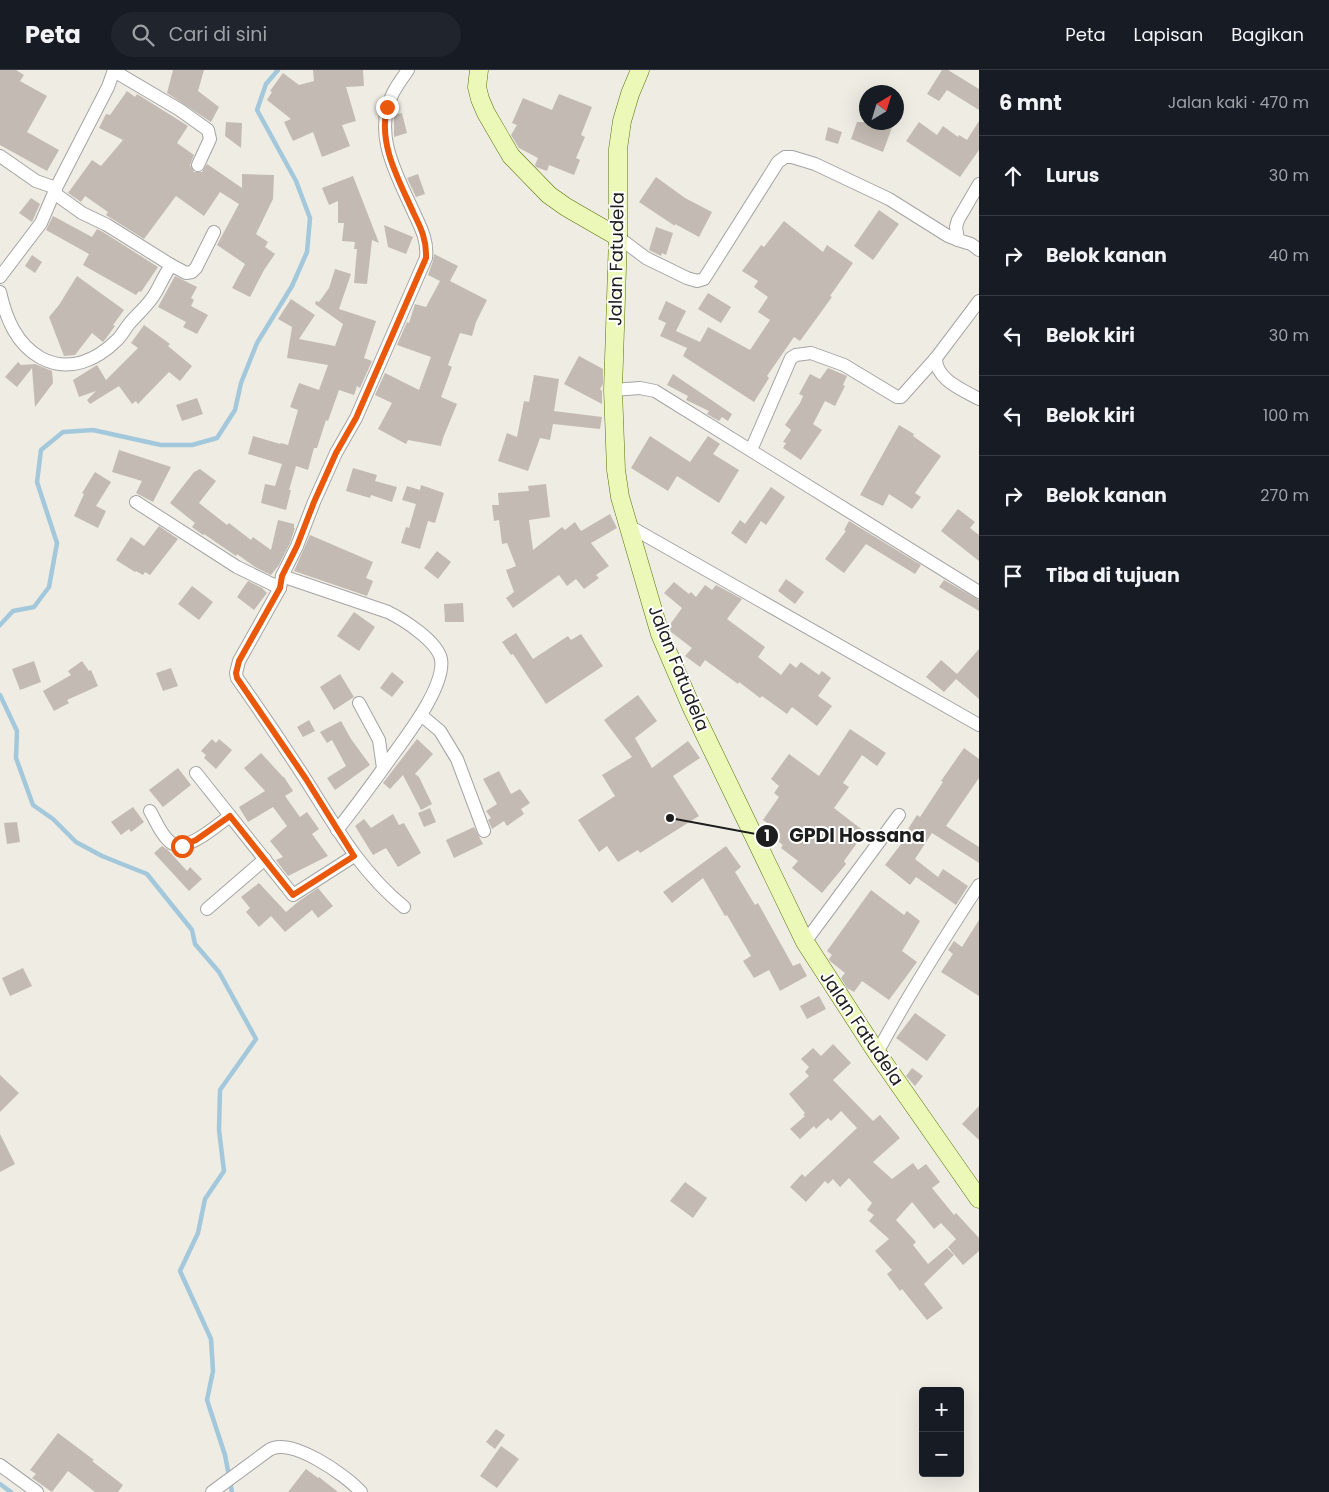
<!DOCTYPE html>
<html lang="id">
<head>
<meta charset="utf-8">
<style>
  :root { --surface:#171b24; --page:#20242c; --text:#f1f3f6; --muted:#9ea1a6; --line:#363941 }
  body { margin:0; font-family:Poppins,sans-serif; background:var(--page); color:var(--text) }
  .controls { position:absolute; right:15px; bottom:15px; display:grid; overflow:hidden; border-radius:5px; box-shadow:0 5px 20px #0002 }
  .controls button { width:45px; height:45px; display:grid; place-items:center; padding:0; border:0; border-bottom:1px solid var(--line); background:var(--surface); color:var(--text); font:25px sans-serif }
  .compass { position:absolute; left:859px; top:15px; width:45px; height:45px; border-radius:50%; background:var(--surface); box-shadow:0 5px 20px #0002; rotate:38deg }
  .stop { position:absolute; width:15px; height:15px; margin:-11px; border:4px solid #ea580c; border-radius:50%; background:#fff }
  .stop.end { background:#ea580c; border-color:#fff; box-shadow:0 1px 5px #0008 }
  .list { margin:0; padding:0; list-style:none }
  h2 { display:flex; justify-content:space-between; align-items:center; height:65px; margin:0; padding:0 20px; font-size:21px }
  h2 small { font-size:16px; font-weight:400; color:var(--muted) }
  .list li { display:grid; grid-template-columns:32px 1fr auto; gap:15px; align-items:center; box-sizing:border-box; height:80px; padding:0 20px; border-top:1px solid var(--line) }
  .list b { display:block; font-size:19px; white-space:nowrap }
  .list em { font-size:16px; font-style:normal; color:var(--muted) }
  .icon { flex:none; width:28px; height:28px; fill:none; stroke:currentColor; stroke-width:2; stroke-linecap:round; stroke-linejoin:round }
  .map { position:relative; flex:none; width:979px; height:1422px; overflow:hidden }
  header { display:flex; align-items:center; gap:30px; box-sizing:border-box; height:70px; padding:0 25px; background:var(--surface); border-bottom:1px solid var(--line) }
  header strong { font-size:24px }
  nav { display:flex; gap:28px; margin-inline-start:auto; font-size:18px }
  .search { width:350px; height:45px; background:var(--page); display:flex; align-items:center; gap:12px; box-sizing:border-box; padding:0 18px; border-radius:28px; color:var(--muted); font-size:19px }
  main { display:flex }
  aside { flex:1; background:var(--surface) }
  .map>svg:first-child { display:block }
</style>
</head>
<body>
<header>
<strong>Peta</strong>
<div class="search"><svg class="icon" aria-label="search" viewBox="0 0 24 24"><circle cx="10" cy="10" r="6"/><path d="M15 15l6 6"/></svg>Cari di sini</div>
<nav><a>Peta</a><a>Lapisan</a><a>Bagikan</a></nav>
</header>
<main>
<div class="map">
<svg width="979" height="1422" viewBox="0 0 979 1422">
  <rect width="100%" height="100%" fill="#eeece3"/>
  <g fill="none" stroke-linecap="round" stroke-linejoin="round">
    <g stroke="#a4c8db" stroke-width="4.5">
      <polyline points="0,555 13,541 34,537 49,517 57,473 37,412 41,380 63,362 93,360 161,375 192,375 217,368 235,340 241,313 257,273 292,216 307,182 310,148 296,111 257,40 266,14 278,0"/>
      <polyline points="0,625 17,661 16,688 33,735 53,749 76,772 102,786 147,804 192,860 195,874 219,902 256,969 220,1020 219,1060 224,1101 205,1129 198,1163 180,1201 211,1269 213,1301 207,1330 225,1385 232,1422"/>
      <polyline points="0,1414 11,1422"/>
    </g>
  </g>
  <g fill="#c3bbb3">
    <polygon points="0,0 16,0 24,5 20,11 47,26 27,62 59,80 47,101 0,75"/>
    <polygon points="173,0 204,0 198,21 219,37 211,52 167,23"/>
    <polygon points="313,0 363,0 364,16 346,17 356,51 342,55 350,76 322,87 313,62 293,71 284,52 291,49 267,30 272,22 270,21 283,3 299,15 314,11"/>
    <polygon points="942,0 948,0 979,19 979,40 947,20 939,31 927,24"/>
    <polygon points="127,21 135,27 137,24 188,56 177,73 194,85 190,95 194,102 202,102 207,94 242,118 242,104 274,105 273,129 256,164 268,172 265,177 275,184 264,200 250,227 232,218 245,194 217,175 239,134 220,122 204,146 176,126 144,169 106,145 108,142 85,126 81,132 68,123 92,90 101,96 123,70 99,58 106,44 110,45"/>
    <polygon points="559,24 592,37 581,65 585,67 576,88 580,90 574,105 549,95 547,101 536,97 535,95 538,88 519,78 511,65 517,55 512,53 523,28 552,40"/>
    <polygon points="402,43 407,63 394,67 394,45"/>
    <polygon points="979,51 979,80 960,107 906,71 919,52 937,65 943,56 958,67 959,65 967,70"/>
    <polygon points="226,52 242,53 241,78 225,66"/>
    <polygon points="857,52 894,52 883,82 851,69"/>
    <polygon points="828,57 842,62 838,74 825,70"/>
    <polygon points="418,104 425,124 416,127 407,108"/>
    <polygon points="353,106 379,173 372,170 367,214 354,213 357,179 354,179 355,172 342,171 344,153 338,153 338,131 329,135 322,118"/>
    <polygon points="656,107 685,128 712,142 699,167 675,154 675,156 639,132"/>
    <polygon points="31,128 40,134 32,152 19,143"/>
    <polygon points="879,140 899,154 873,190 854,176"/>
    <polygon points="53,146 92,167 97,159 103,162 158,197 141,222 139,221 136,225 83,195 89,184 46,160"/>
    <polygon points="784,151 823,182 827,175 853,193 830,226 832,227 800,271 794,267 767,306 769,308 754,332 683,286 687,278 660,266 666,253 658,249 666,231 686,241 676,261 700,272 708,257 750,280 770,250 758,242 768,227 754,217 758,211 742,201 761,175 764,177"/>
    <polygon points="384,155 413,167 406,184 388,177"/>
    <polygon points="656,157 673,163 666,185 662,183 661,186 649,180"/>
    <polygon points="434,184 458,196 450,211 487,230 476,252 472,266 460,263 448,295 452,297 441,327 457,334 443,368 441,376 408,370 406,374 378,359 392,333 375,325 385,303 419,320 431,287 397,275 407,252 409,253 415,234 426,237 440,211 428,205 433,191"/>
    <polygon points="32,185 42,192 35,203 25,196"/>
    <polygon points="335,199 351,204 339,239 376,251 364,288 372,291 360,318 357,316 354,325 339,320 328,351 326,350 317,378 314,378 308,400 296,396 289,420 291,420 286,440 261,433 265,414 275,416 282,394 248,384 253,366 280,374 281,373 288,375 298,340 290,337 299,313 319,320 328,295 287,288 292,257 278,249 291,229 315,245 299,269 335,276 343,254 315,234 316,231 319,232 329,218"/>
    <polygon points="77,206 124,240 113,255 115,256 104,271 103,272 92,263 75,285 64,286 49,247 59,235"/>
    <polygon points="175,206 197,217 191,228 194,230 191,236 208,245 197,264 183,257 186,252 158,237"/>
    <polygon points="708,223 731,237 721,253 698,239"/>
    <polygon points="144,255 170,274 168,276 192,296 180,311 169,302 138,334 136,331 132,334 119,316 90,334 87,330 96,321 79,327 73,310 97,295 106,310 138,278 131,273"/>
    <polygon points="579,286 603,299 603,314 600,319 602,321 602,334 564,314"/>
    <polygon points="18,292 21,295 35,294 52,301 53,313 35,337 32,298 17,317 5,307"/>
    <polygon points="828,298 847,306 843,315 845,316 835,336 825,331 813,354 822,360 801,390 783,378 786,373 783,372 791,360 785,355 800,333 803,326 799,324 810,304 820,309"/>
    <polygon points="673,304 732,344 728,351 722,347 719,351 707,344 709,341 686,330 688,326 667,315"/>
    <polygon points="534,305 559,309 554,341 602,347 600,359 553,354 550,370 540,368 528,401 498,391 507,363 517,367 524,331 529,332"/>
    <polygon points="197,328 203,344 182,351 176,335"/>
    <polygon points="899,355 914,364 913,366 941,386 915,423 921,427 912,439 889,424 883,436 860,425"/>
    <polygon points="650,366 690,392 708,366 720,374 713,384 739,400 719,433 677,406 668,421 631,398"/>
    <polygon points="119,380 171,397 153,432 136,423 142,411 112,402"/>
    <polygon points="353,398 377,405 375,411 397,417 392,432 371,425 370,428 346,421"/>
    <polygon points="200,399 216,411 199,433 227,455 229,453 251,470 253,467 271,480 278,450 294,454 294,458 295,458 290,473 279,495 271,505 255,497 237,484 236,486 204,464 203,465 192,457 195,453 170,433 194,402"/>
    <polygon points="95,402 111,412 96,436 106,441 98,458 74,446 84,424 82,423"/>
    <polygon points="546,414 550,447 529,450 533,480 562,457 565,460 575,452 581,461 610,444 617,458 591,473 609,496 596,505 599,508 584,519 576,509 567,516 559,505 513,538 506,528 514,522 506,500 516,496 507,473 502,474 499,450 494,451 492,435 499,435 498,423 529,421 528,416"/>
    <polygon points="421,415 444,423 435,453 428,451 420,479 401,473 406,457 409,458 416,434 402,430 407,416 420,420"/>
    <polygon points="771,417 785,427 766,455 761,451 746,474 731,463 740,450 745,454"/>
    <polygon points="958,439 975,452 970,458 979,465 979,491 941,461"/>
    <polygon points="849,451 921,495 915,504 866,474 844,503 825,489 846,461 844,460"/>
    <polygon points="159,456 178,469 150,505 145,502 143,505 136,501 135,502 116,490 131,467 144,476"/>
    <polygon points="310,465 373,492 366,508 373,511 367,526 294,501"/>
    <polygon points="437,481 451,492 438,509 424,498"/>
    <polygon points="786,509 804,522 795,534 778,521"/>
    <polygon points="944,510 979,530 979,541 939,517"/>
    <polygon points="248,511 262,518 267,523 254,540 237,527"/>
    <polygon points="674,512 689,524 691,522 696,527 705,515 712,520 716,515 742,529 727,549 765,577 758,587 781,605 790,593 796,598 801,592 819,605 822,601 831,608 818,626 832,636 817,656 792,637 787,644 762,626 760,628 739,612 738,614 705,590 700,597 685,586 692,578 671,562 669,556 682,538 664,523"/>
    <polygon points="192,516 213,532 199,550 178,534"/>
    <polygon points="463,533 464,552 445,552 444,534"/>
    <polygon points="354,542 375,557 359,581 337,566"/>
    <polygon points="516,563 533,589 568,566 571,570 581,564 603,596 546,634 513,584 511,585 502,572"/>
    <polygon points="979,579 979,629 956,609 944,622 926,607 941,590 957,604"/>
    <polygon points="34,591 41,612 20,620 12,599"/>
    <polygon points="82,591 89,601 91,600 98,616 67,630 69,633 54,641 43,621 71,605 68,601"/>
    <polygon points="171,598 178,616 163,621 156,603"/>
    <polygon points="392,602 404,612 392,627 380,618"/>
    <polygon points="340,604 354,627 334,640 320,617"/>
    <polygon points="638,625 657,651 635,668 652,698 688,671 700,688 673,706 699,746 640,783 638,780 618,792 607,776 599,782 578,750 615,726 602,705 632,687 604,650"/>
    <polygon points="309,650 315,661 303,667 297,657"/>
    <polygon points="341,651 351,669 370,695 335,720 327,708 346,696 332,670 327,673 320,662"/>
    <polygon points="850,659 886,683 877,696 862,685 843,713 849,717 834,738 865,762 844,791 846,794 822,823 792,798 798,791 781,778 783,775 767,763 772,756 763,750 779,727 774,723 779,716 771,709 789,684 819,706"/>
    <polygon points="212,669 216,673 219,669 232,680 216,699 204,688 206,685 201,681"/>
    <polygon points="417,669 433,684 415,704 419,707 432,734 421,740 403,705 390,719 383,713"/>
    <polygon points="964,678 979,689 979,708 946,756 979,777 979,793 932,763 915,789 938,807 943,799 968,816 956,835 916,807 910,815 885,795 911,761 908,759 917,745 920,747 943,712 941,711"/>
    <polygon points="261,683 283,707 284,707 293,721 285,726 300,747 307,742 319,759 312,764 328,786 288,806 276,790 283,787 270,771 287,756 273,737 248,752 239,737 265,721 244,698"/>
    <polygon points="178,698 191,715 163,737 149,720"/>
    <polygon points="499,701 511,724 520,719 530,733 521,739 524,744 507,756 504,751 492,759 488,750 491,748 486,741 497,734 483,709"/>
    <polygon points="133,737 144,752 131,762 129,759 121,765 111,752"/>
    <polygon points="430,738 436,752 424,757 418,743"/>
    <polygon points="393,744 399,755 404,753 421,783 398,797 386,778 373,785 355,756 364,749 371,758"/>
    <polygon points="17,752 20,772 7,774 4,753"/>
    <polygon points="474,757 483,774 454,788 446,770"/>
    <polygon points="162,776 168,780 187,801 190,797 202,809 189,821 154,783"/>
    <polygon points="726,776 741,797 735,802 755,835 758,833 793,896 800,893 807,906 780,921 769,900 754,908 743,891 751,886 727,845 725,846 703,808 672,833 663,822"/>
    <polygon points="259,813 286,842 299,831 318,818 333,836 318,848 312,840 285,862 271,846 259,857 246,842 250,838 241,827"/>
    <polygon points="871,820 904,845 907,841 920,851 902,881 917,892 889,930 862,911 854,922 847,918 841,908 845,903 830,891 829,889 832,885 827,881"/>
    <polygon points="979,850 979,926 941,902 953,884 948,880 954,871 962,877"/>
    <polygon points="23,898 32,916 10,926 2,908"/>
    <polygon points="819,926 826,939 807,949 800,936"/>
    <polygon points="915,943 946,965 927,991 896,968"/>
    <polygon points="833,974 851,993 833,1010 873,1051 880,1045 900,1068 873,1092 892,1109 913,1093 918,1100 926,1094 940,1112 932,1118 954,1145 956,1143 979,1168 979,1181 963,1195 948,1177 956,1169 941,1153 934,1159 912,1132 896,1150 916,1172 913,1175 928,1194 947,1178 954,1185 924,1214 943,1238 927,1250 902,1219 900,1221 887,1204 892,1200 875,1181 889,1169 869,1151 874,1145 867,1140 872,1133 849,1108 840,1117 833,1109 828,1114 825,1111 806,1132 790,1117 802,1104 805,1107 857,1058 841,1041 831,1051 828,1048 816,1059 814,1056 800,1069 790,1059 805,1046 803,1045 805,1043 789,1024 809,1006 805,1002 809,997 801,989 813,978 821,986"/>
    <polygon points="912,998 923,1006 915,1016 906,1006"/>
    <polygon points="0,1005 19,1023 0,1042"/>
    <polygon points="979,1036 979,1070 962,1054"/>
    <polygon points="0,1064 15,1094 0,1102"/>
    <polygon points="685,1112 707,1128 693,1148 670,1131"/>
    <polygon points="496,1359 505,1365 495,1379 486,1372"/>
    <polygon points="58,1363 94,1390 92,1391 123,1415 118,1422 95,1422 68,1401 52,1422 32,1408 36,1404 30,1400"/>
    <polygon points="501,1376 519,1389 497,1418 480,1406"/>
    <polygon points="306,1399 318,1408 319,1407 338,1422 288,1422"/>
  </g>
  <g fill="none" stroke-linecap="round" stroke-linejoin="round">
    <g stroke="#a4a4a4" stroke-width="14">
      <g id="street">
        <polyline points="114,1 180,40 208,60 210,69 198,95"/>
        <polyline points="0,86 36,111 56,118"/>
        <polyline points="979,114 958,150 956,157 958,170 971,174 979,180"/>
        <polyline points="618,167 646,188 687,208 697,211 704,209 778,92 785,87 792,87 815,94 889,129 948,166 958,170"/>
        <polyline points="171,195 186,203 192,202 196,198 214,162"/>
        <polyline points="0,207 41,153 56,118 108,17 114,0"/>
        <path d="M0 222C6 248 16 274 41 288 69 303 97 290 117 270 122 265 125 259 129 254 138 243 149 235 156 222 161 213 165 204 171 195L107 155 82 143 54 123"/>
        <path d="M936 288C935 309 963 320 979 329"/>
        <polyline points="613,320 640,318 655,321 979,522"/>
        <polyline points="751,380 791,288 796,285 811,283 844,295 897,327 901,327 936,288 979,231"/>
        <polyline points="136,432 237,497 280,518"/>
        <polyline points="629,456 979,655"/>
        <path d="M282 506 388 542C404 550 437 571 441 589 446 618 401 673 385 696 369 718 354 739 337 760"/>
        <polyline points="359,633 379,670 383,698"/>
        <polyline points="421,645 440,661 457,689 484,761"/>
        <polyline points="196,703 293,825 354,786"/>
        <path d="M150 741C156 751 160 763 169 771 184 786 217 755 230 746"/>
        <path d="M404 837C361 802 335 756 306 710 284 676 261 642 237 608L236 603 239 591 280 518 282 506 297 476 314 432 336 383 356 348 426 188C428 171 421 158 414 143 397 105 372 64 393 23 397 15 403 7 408 0"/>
        <polyline points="207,839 265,789"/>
        <polyline points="805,872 899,745"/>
        <path d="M877 983C908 925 943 870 979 815"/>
        <polyline points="0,1395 37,1422"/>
        <path d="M212 1422 269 1380C290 1366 346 1405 361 1422"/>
      </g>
    </g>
    <g stroke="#587207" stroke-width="19">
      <g id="secondary">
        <polyline points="479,0 477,17 480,29 486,43 511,86 549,125 566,137 618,167"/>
        <polyline points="640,0 630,24 622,51 618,79 618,167 613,320 616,400 620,427 660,564 691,636 805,872 877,983 979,1129"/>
      </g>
    </g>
    <use href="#street" stroke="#fff" stroke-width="12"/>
    <use href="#secondary" stroke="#ecf8b8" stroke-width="18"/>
  </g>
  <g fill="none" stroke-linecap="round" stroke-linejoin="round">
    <path stroke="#ea580c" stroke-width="6" d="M182 776 196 770 230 746 293 825 354 786 306 709 237 608 236 603 239 591 280 518 282 506 297 476 314 432 336 383 356 348 426 188C427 171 421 158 414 144 399 110 378 75 387 37"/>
  </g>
  <g text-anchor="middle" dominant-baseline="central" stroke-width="4" stroke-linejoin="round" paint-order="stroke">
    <g font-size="18" fill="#1d1d1d" stroke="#fff">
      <text transform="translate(616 189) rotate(-89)">Jalan Fatudela</text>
      <text transform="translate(679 598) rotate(68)">Jalan Fatudela</text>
      <text transform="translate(862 958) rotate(56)">Jalan Fatudela</text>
    </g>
  </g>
  <path fill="none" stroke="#1d1d1d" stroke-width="2" d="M670 748L767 766"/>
  <g fill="#1d1d1d" stroke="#fff" stroke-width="2">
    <circle cx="670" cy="748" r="5"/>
    <circle cx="767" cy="766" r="12"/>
  </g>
  <g font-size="15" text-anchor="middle" font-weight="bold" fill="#fff">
    <text x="767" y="771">1</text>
  </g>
  <g font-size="19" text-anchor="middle" font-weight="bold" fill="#1d1d1d" stroke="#fff" stroke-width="4" stroke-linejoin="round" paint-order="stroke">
    <text x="857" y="772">GPDI Hossana</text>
  </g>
</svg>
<div class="controls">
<button>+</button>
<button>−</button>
</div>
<svg class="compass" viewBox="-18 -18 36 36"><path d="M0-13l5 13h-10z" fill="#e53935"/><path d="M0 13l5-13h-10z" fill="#9ea1a6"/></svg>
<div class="stop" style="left:182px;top:776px"></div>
<div class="stop end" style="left:387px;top:37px"></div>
</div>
<aside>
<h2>6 mnt<small>Jalan kaki · 470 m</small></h2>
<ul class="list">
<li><svg class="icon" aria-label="ahead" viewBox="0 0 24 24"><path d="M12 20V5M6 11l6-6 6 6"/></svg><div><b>Lurus</b></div><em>30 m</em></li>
<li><svg class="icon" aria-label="right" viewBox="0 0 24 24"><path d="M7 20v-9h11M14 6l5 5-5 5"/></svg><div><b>Belok kanan</b></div><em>40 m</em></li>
<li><svg class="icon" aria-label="left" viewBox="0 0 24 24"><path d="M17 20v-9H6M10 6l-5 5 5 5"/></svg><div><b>Belok kiri</b></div><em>30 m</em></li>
<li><svg class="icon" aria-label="left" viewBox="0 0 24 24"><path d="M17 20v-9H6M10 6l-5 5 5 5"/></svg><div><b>Belok kiri</b></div><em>100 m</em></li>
<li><svg class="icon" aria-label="right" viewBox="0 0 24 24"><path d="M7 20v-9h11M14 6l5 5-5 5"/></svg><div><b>Belok kanan</b></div><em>270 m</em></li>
<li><svg class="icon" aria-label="arrive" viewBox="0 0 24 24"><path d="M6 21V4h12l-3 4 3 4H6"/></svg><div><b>Tiba di tujuan</b></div></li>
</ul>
</aside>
</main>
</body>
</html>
